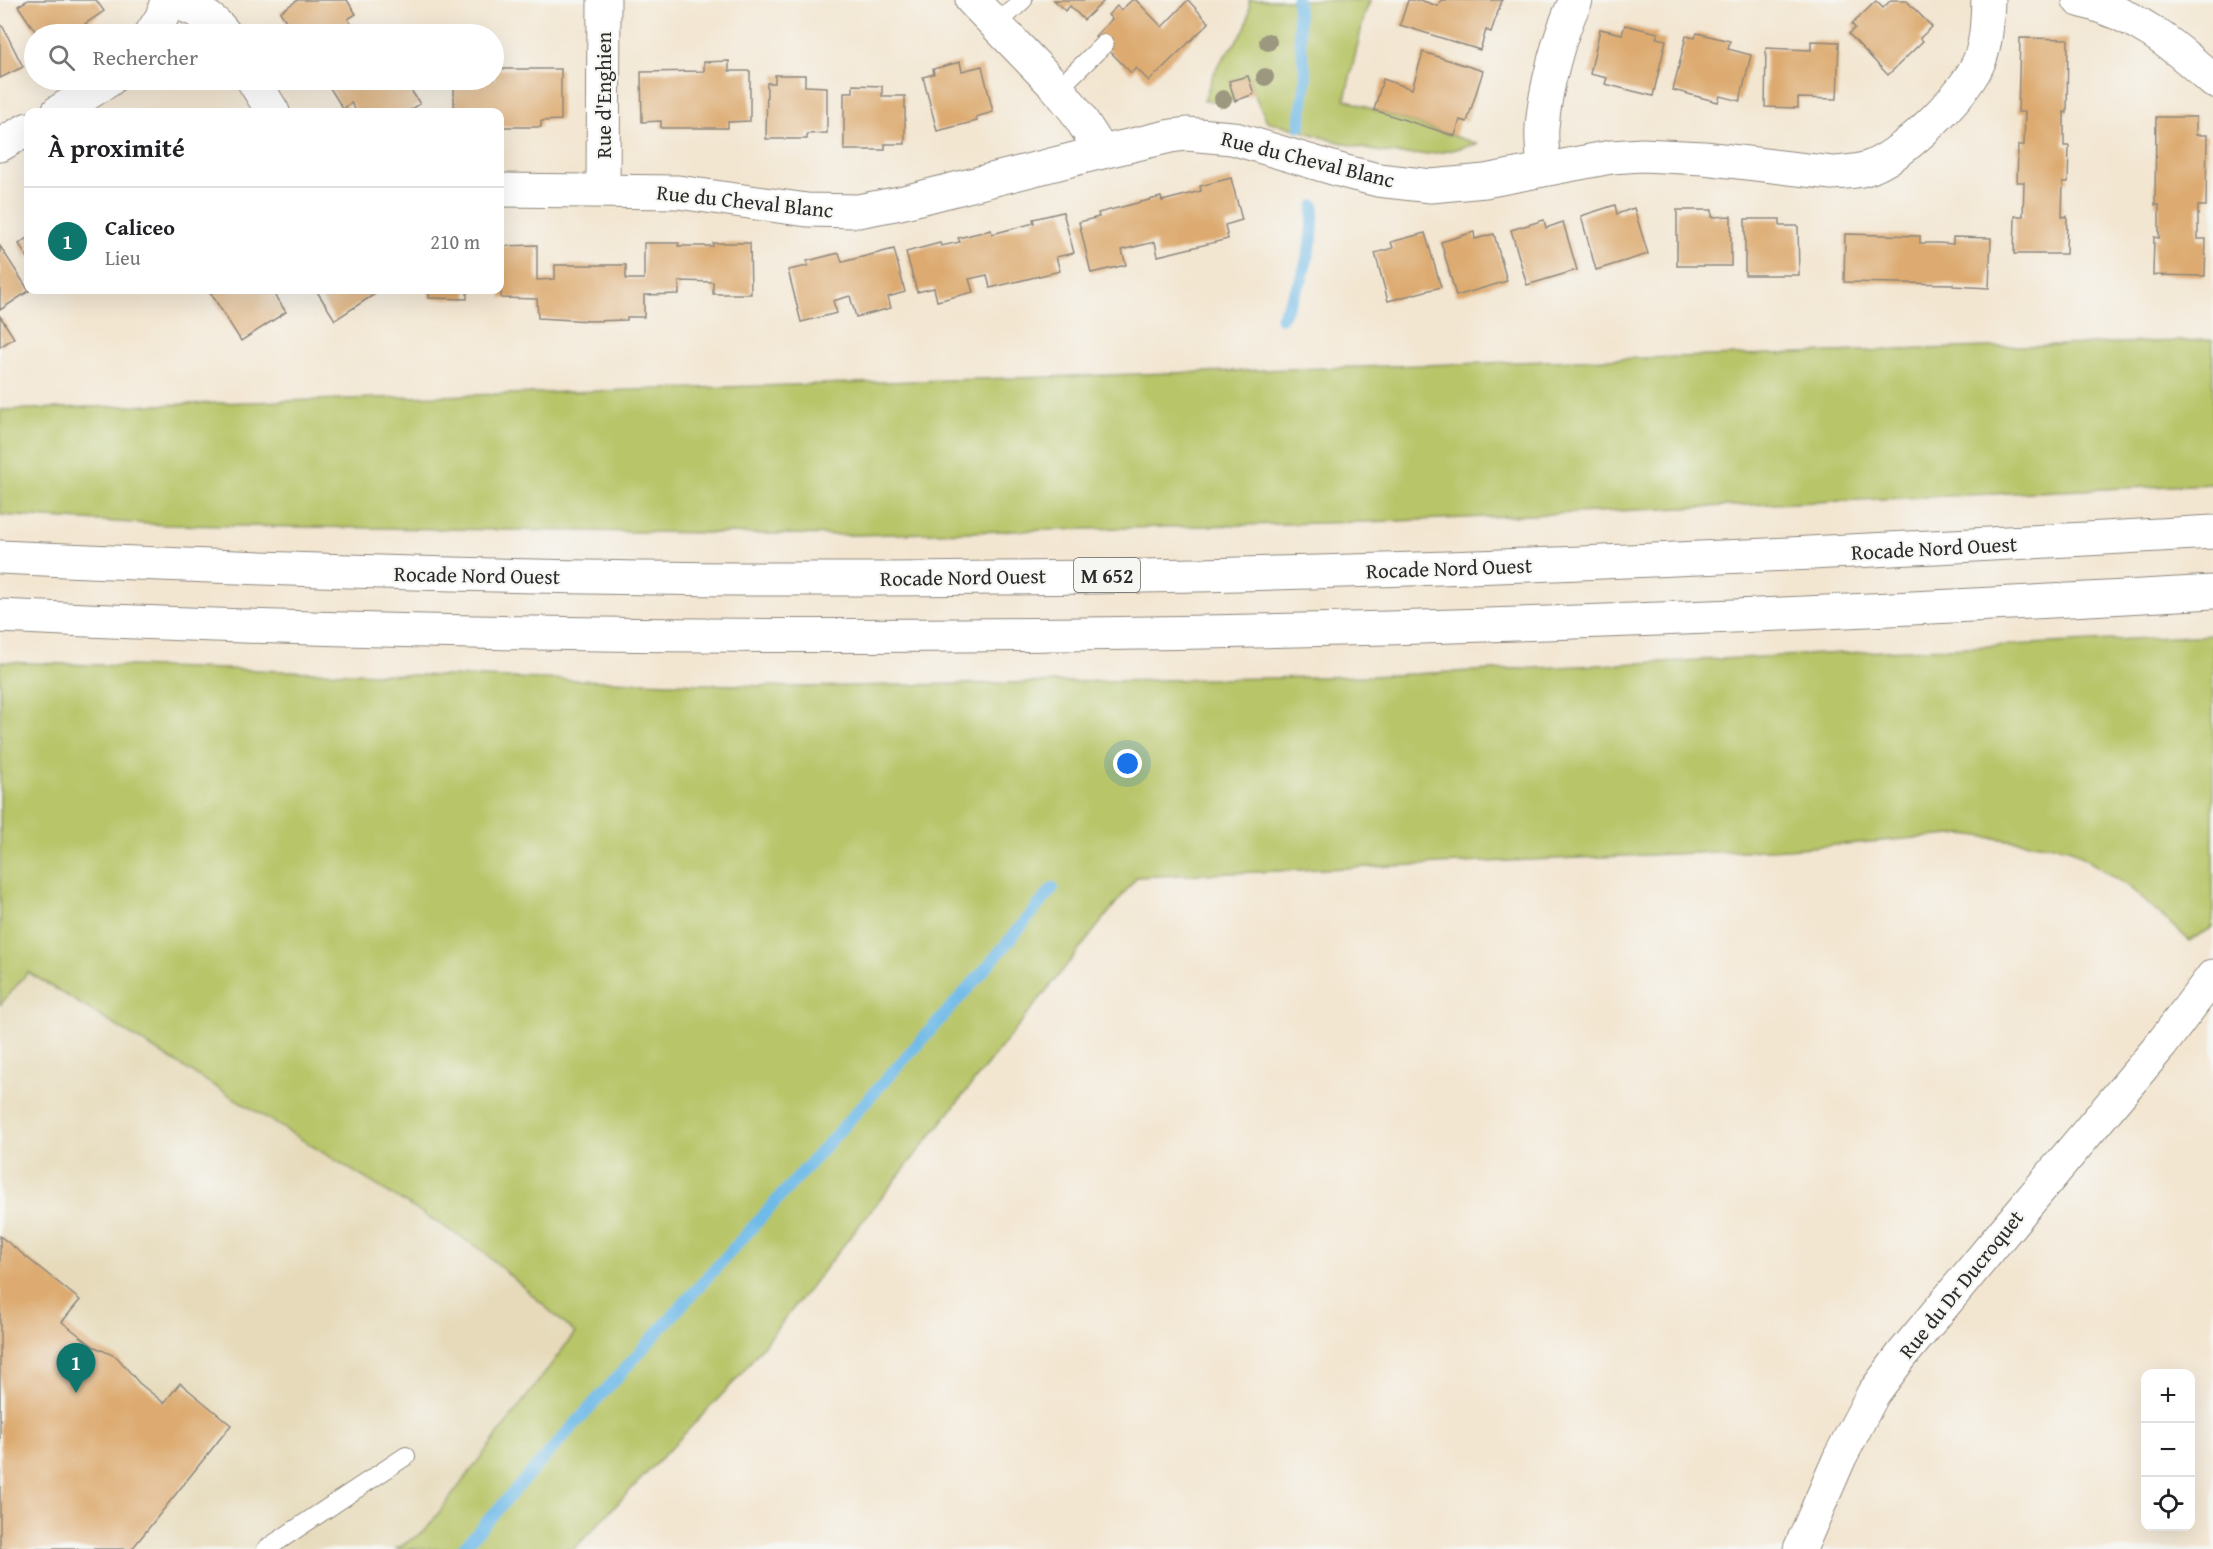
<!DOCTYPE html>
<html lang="fr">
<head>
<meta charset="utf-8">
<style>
  :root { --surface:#fff; --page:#f6f6f6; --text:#202124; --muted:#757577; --line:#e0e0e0; --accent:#0f766e }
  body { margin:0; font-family:"Gentium Book Plus",serif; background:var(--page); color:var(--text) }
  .controls { position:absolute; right:18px; bottom:18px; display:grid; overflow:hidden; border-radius:12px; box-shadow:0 6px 24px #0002 }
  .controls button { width:54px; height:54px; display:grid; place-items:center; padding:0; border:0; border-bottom:2px solid var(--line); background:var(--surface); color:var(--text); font:30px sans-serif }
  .you { position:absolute; left:1128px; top:764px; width:21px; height:21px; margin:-15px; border:4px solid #fff; border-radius:50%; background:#1a73e8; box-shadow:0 0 0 9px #1a73e833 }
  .badge { display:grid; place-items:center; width:39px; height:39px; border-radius:50%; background:var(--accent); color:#fff; font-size:20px; font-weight:700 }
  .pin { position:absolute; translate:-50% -50px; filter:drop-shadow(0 2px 3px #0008) }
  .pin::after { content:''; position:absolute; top:32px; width:21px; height:18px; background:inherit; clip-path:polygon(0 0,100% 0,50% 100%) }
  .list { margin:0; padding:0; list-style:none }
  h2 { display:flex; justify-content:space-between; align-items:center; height:78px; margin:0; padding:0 24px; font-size:26px }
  h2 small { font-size:20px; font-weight:400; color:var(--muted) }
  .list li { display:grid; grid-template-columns:39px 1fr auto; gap:18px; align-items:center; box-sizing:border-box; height:108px; padding:0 24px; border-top:2px solid var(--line) }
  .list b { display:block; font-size:22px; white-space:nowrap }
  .list p { margin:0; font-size:20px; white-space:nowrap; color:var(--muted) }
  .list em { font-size:20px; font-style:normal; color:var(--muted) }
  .icon { flex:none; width:33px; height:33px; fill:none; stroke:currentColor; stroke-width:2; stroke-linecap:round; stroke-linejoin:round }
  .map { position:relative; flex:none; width:2213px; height:1549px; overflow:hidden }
  .search { position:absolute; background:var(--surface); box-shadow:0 6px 24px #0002; left:24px; top:24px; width:480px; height:66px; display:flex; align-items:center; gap:15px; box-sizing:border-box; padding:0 21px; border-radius:33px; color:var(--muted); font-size:22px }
  .panel { position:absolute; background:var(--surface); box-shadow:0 6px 24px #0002; left:24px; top:108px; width:480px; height:186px; border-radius:12px }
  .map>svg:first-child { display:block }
</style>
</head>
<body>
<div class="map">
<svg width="2213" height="1549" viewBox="0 0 2213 1549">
  <rect width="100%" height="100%" fill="#f6f6f2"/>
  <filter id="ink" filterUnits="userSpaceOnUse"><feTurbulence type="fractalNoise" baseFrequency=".0167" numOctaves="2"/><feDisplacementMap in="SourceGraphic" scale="12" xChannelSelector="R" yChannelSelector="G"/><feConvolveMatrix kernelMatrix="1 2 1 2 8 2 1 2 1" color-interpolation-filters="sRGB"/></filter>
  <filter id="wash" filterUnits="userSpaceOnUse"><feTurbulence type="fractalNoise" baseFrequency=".008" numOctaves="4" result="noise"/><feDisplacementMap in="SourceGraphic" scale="24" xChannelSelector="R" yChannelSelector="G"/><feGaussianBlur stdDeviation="1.35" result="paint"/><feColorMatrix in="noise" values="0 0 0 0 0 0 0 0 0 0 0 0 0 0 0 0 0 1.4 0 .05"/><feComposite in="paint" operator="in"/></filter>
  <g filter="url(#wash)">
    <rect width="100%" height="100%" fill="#f3e6d1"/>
    <polygon fill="#e6daba" points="28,971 479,1248 575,1333 425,1531 396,1549 0,1549 0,1006"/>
    <g fill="#b8c567" stroke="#727849" stroke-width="1.5">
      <path d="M1249 0H1371L1365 13 1345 99 1374 110 1478 144C1466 146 1454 150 1442 152 1383 163 1323 135 1267 121L1254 94 1248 76 1230 81 1235 101H1204C1208 89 1212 76 1218 66 1233 41 1252 33 1249 0Z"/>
      <polygon points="2213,340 2213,484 1397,521 856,535 167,525 0,515 0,410"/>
      <polygon points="2213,635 2213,927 2190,941 2129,887 2069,848 1963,834 1788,849 1137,877 736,1380 574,1549 396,1549 425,1531 575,1333 479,1248 28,972 0,1005 0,662 801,687 1371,676"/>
    </g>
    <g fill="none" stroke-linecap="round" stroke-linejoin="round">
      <g stroke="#6ebae8" stroke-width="12">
        <polyline points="1297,0 1300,40 1306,77 1300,126"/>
        <polyline points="1281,318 1302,279 1312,238 1314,206"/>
        <polyline points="462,1549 981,974 1053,888"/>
      </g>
    </g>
    <g id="blocks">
      <g fill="#ddab71">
        <polygon points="28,0 96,0 104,11 85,24 89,29 80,34 37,34 18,6"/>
        <polygon points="298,0 347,0 356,14 348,19 357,34 294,34 280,12"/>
        <polygon points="1054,0 1105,0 1084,20 1070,6 1065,11"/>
        <polygon points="1132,0 1136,0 1162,27 1188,0 1209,23 1149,81 1136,68 1131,73 1095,36 1112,19 1108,15 1117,6 1121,10"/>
        <polygon points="1408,0 1420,0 1438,6 1441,0 1502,0 1491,32 1486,30 1480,50 1400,25"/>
        <polygon points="1891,0 1906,0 1932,27 1920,38 1923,41 1888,75 1849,34 1855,28 1852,24 1876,1 1883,8"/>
        <polygon points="0,25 3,27 23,67 0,78"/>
        <polygon points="1625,25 1658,33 1656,38 1666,40 1653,96 1605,84 1607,78 1590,74 1600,29 1622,34"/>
        <polygon points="1697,33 1730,41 1728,49 1751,55 1740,101 1720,96 1718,102 1673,90 1686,36 1695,38"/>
        <polygon points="2020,38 2068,39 2067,113 2064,112 2064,146 2069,146 2068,182 2063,182 2062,217 2067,216 2066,254 2014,254 2015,216 2023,216 2024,182 2017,182 2018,145 2024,145 2025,112 2018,112"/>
        <polygon points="1811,41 1839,42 1837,99 1798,98 1798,108 1765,107 1766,48 1811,50"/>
        <polygon points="1423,52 1483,71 1467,122 1460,120 1455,136 1374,110 1383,79 1412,89"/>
        <polygon points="729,61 729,71 750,71 750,121 728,122 728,128 661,128 661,121 642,122 641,72 704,71 704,62"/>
        <polygon points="960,62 962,71 982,66 993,112 976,117 977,121 937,131 923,77 934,74 933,69"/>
        <polygon points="494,69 561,69 561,120 541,121 541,127 500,127 500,112 454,112 454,80 494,80"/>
        <polygon points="775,75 805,75 805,86 827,87 827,133 807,134 807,139 766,139 767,83 775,83"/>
        <polygon points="1248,76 1254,94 1235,101 1229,81"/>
        <polygon points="325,80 394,80 398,86 406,82 420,104 407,112 357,112 351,103 343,109"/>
        <polygon points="853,85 882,86 882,96 905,96 905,144 885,144 885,150 844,150 844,92 853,92"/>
        <polygon points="2156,117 2196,117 2196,135 2207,135 2206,206 2198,206 2198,239 2206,239 2205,276 2153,275 2154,237 2159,238 2159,205 2155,205"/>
        <polygon points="1231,178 1242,220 1225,225 1228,239 1158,256 1155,242 1138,246 1122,250 1126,265 1091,273 1079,222 1099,217 1098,213 1161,197 1162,201 1201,191 1200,186"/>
        <polygon points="1615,205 1617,214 1634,208 1648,254 1596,270 1581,216"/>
        <polygon points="1677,210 1712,210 1712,217 1731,216 1731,266 1677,266"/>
        <polygon points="1063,212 1074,253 1056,257 1060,271 990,288 987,275 969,279 973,292 937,301 934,288 917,292 906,252 940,243 941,246 960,242 958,238 991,230 992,234 1034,223 1033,219"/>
        <polygon points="1745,219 1780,219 1780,226 1798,226 1799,275 1745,275"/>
        <polygon points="1544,220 1546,228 1563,222 1577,270 1527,285 1511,230"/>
        <polygon points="1474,232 1475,239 1494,234 1507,281 1456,296 1441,242"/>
        <polygon points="1425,233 1441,287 1388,301 1375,253 1393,248 1391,242"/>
        <polygon points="1845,234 1920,236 1920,243 1937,243 1953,244 1953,237 1991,238 1989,288 1953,286 1953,284 1844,282"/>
        <polygon points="28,237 28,259 19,244"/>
        <polygon points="644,243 679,243 678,246 713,246 713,243 750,243 751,294 713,294 713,282 679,281 679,294 644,295 644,317 627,317 627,320 591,321 538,318 537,299 501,298 501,285 500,285 500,249 501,249 501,246 537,245 537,280 555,279 555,265 626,265 626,279 644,279"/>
        <polygon points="0,246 29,291 0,310"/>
        <polygon points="894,249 905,292 888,297 891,308 856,317 850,296 833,301 837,313 801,322 788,270 808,266 807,261 839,253 842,262"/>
        <polygon points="215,290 271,290 286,312 241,341 210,292"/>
        <polygon points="316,290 381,290 335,320"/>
        <polygon points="429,290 467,290 467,299 429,298"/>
        <polygon points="0,316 14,338 0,347"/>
        <polygon points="0,1236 80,1300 62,1322 93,1346 117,1357 139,1383 164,1403 180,1383 231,1425 132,1549 0,1549"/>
      </g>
    </g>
  </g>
  <g filter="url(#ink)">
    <use href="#blocks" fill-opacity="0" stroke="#8f887e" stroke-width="1.5"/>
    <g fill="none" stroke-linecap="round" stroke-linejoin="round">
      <g stroke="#8f887e" stroke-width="20">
        <g id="lane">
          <polyline points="996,25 1023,0"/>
          <polyline points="1058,89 1104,44"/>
          <polyline points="266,1549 406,1456"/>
        </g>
      </g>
      <g stroke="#8f887e" stroke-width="35">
        <g id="street">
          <path d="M170 0C192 8 211 15 225 34"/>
          <polyline points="972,0 1058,89 1075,110 1102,152"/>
          <path d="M2079 0C2135 14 2172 43 2213 81"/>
          <polyline points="151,34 162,17 167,0"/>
          <polyline points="253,80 273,112"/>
          <polyline points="58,112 109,80"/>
          <polyline points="0,145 28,129"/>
          <path d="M1544 169C1543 155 1541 140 1542 127 1545 89 1559 34 1576 0"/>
          <path d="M500 190 678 192 807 210 858 211 900 203 1102 152 1171 136 1187 134 1232 138 1346 172 1378 180 1431 186 1485 181 1611 157 1642 155 1704 158 1832 173C1846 172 1860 172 1873 166 1906 152 1967 93 1980 59 1987 40 1987 20 1988 0"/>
          <polyline points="603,190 604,0"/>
          <polyline points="1800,1549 1840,1457 1873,1394 1902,1355 2013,1221 2161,1045 2213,976"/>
        </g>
      </g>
      <g stroke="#8f887e" stroke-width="35">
        <g id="highway">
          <path d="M0 557C256 569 511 578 767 579 1250 581 1732 559 2213 532"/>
          <path d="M0 616C737 652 1476 635 2213 592"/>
        </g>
      </g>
      <use href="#lane" stroke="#fff" stroke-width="18"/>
      <use href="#street" stroke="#fff" stroke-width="33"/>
      <use href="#highway" stroke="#fff" stroke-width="33"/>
    </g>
    <g fill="#9c9880">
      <circle cx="1268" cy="42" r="9"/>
      <circle cx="1265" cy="77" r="9"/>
      <circle cx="1223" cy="99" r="9"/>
    </g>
  </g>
  <g text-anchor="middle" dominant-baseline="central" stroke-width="4.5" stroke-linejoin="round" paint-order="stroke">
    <rect fill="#f6f6f2" stroke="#686867" stroke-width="1.5" x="1074" y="558" width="66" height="34" rx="4.5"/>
    <g font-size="20" font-weight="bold" fill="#2b2b2b">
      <text x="1107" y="575">M 652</text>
    </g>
    <g font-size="21" fill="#2b2b2b" stroke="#f6f6f2">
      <text transform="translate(603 95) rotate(-90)">Rue d'Enghien</text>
      <text transform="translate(1308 159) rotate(14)">Rue du Cheval Blanc</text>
      <text transform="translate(745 201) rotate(6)">Rue du Cheval Blanc</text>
      <text transform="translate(1934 548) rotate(-3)">Rocade Nord Ouest</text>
      <text transform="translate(1449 568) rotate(-2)">Rocade Nord Ouest</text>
      <text transform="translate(477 575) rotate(1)">Rocade Nord Ouest</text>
      <text transform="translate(963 577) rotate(-1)">Rocade Nord Ouest</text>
      <text transform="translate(1961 1284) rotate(-51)">Rue du Dr Ducroquet</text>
    </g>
  </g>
</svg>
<div class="controls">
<button>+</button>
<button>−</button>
<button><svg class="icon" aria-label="locate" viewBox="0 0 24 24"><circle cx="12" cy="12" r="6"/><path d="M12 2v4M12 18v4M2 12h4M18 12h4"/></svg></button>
</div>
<div class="you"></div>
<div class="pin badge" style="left:76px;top:1393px">1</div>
<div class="search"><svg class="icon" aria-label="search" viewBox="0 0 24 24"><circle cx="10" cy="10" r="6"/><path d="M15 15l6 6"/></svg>Rechercher</div>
<section class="panel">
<h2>À proximité<small></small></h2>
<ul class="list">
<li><span class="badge">1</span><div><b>Caliceo</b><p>Lieu</p></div><em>210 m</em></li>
</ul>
</section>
</div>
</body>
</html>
